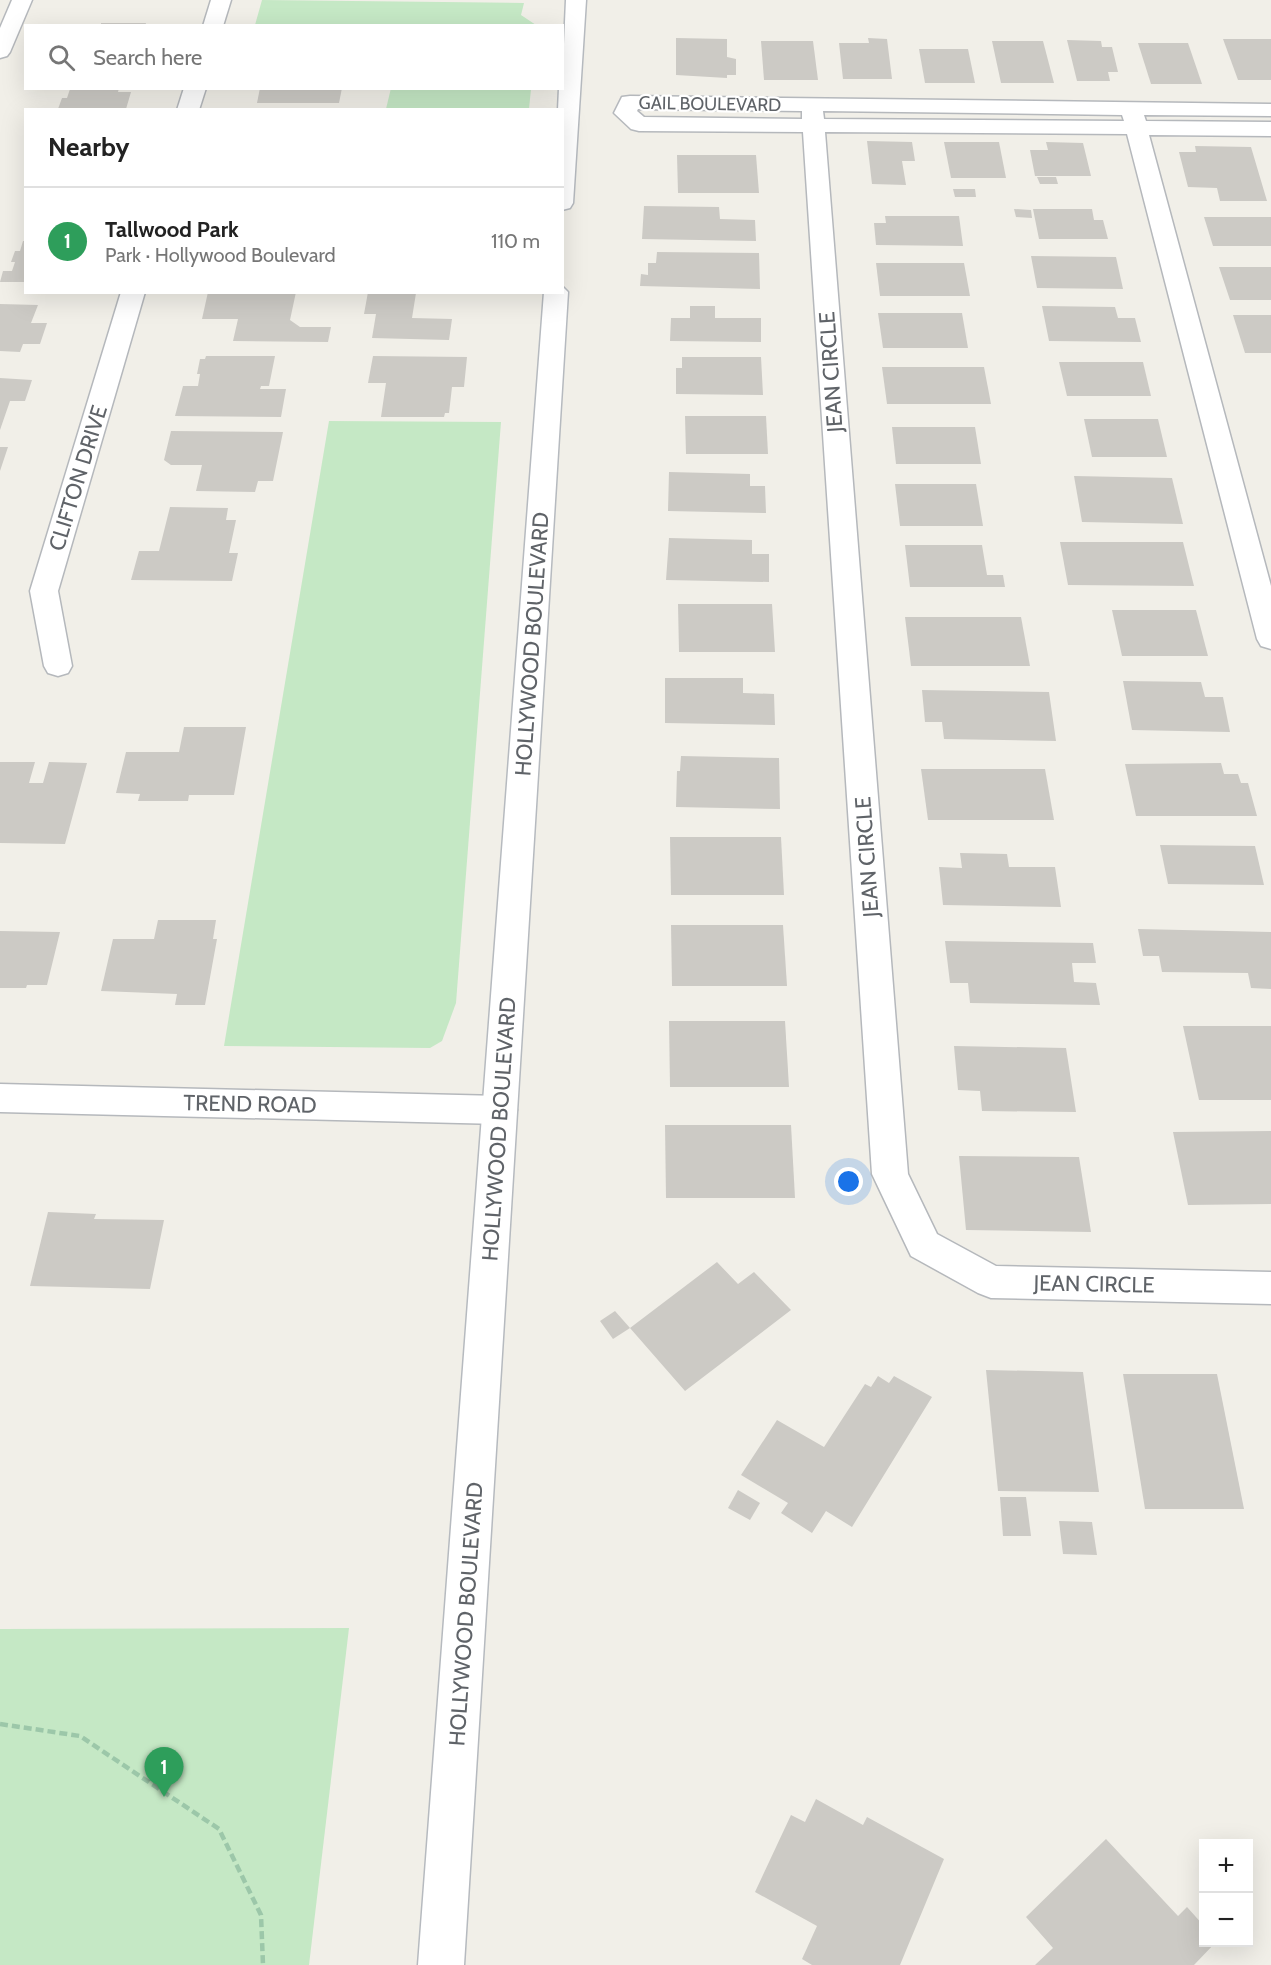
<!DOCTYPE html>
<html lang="en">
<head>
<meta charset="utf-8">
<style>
  :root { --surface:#fff; --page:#f2f2f2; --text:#222; --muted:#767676; --line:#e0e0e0; --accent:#ea4335 }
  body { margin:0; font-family:Cabin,sans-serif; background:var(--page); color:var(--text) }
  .controls { position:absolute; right:18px; bottom:18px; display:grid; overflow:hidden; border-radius:0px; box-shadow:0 6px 24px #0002 }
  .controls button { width:54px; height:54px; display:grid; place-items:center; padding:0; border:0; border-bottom:2px solid var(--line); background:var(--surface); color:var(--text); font:30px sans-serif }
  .you { position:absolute; left:849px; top:1182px; width:21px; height:21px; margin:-15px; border:4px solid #fff; border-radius:50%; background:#1a73e8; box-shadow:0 0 0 9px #1a73e833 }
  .badge { display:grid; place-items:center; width:39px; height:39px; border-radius:50%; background:var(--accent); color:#fff; font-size:20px; font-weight:700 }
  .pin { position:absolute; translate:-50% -50px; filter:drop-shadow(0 2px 3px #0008) }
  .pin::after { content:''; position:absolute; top:32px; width:21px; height:18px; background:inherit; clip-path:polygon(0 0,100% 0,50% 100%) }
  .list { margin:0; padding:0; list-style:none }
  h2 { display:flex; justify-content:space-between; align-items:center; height:78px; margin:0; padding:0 24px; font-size:26px }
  h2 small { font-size:20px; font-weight:400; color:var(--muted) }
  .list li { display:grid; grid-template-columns:39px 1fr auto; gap:18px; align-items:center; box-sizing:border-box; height:108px; padding:0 24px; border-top:2px solid var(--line) }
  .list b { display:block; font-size:22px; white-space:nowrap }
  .list p { margin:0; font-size:20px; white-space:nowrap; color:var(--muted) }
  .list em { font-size:20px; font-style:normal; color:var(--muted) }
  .icon { flex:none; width:33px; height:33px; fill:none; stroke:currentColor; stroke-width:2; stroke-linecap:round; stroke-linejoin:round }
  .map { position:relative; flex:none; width:1271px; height:1965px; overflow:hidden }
  .search { position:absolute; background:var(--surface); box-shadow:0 6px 24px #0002; left:24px; top:24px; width:540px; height:66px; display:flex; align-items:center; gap:15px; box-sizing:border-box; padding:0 21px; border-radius:0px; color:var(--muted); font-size:22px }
  .panel { position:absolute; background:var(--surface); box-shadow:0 6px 24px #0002; left:24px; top:108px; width:540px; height:186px; border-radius:0px }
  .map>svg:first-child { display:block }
</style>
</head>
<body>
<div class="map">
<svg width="1271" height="1965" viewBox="0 0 1271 1965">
  <rect width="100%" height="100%" fill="#f1efe8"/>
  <g fill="#c5e8c5">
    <polygon points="262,0 524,3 521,15 536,25 255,25"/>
    <polygon points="391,88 531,89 529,109 386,109"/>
    <polygon points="329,421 501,422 456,1003 442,1041 430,1048 224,1046"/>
    <polygon points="349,1628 309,1965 0,1965 0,1629"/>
  </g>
  <g fill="#cccac5">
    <polygon points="101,23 146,23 145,26 101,26"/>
    <polygon points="676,38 727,39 727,57 736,59 736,75 727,75 727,78 676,75"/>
    <polygon points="868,38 887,39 892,79 843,79 839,43 869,43"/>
    <polygon points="1223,39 1271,39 1271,80 1238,80"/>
    <polygon points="1067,40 1101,41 1102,47 1112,47 1118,72 1108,72 1110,81 1077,81"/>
    <polygon points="761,41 813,41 818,80 764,80"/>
    <polygon points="992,41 1043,41 1054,83 1001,83"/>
    <polygon points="1138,43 1188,43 1202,84 1151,84"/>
    <polygon points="919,49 968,49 975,83 925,83"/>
    <polygon points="119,88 118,92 131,92 126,109 58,109 62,98 67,98 70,89"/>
    <polygon points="260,88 342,88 339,103 257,103"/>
    <polygon points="867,141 912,142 915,161 902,161 906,185 872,184"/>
    <polygon points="944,142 999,142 1006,178 951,178"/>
    <polygon points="1046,142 1083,143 1091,176 1035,176 1030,150 1048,150"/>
    <polygon points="1195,146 1251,147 1267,201 1220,201 1217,188 1188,187 1179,152 1196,152"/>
    <polygon points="677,155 756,155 759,193 678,193"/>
    <polygon points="1037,177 1056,177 1058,184 1040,184"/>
    <polygon points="953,189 975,189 976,197 955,197"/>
    <polygon points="644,206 719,207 720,219 755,220 756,241 642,239"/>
    <polygon points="1014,209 1031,210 1032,218 1016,217"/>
    <polygon points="1033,209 1092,209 1094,220 1103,220 1108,239 1039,239"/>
    <polygon points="885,216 959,216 963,246 876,245 874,223 886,223"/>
    <polygon points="1204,217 1271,217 1271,246 1213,246"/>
    <polygon points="23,241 26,241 26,282 0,282 3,271 12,271 15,262 11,262 15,251 20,251"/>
    <polygon points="657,252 759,253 760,289 640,286 641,274 648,275 648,263 656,263"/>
    <polygon points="1031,256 1116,257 1123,289 1037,288"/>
    <polygon points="876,263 964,263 970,296 880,296"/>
    <polygon points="1219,267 1271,267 1271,300 1230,300"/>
    <polygon points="208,292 296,292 290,320 300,327 331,327 328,342 233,341 238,319 202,319"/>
    <polygon points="368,292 416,293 412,318 452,319 449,340 372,338 376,314 364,314"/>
    <polygon points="0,304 38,305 31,323 47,323 40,344 23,344 20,352 0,351"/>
    <polygon points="690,306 715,306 715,318 761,318 761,342 670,341 671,318 690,318"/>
    <polygon points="1042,306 1115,307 1118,318 1135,318 1141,342 1049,341"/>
    <polygon points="878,313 962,313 968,348 883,348"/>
    <polygon points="1233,315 1271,315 1271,353 1245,353"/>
    <polygon points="206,356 275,356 269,386 261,386 260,389 286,389 281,417 175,416 183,386 198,386 200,374 197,374 200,359 205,359"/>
    <polygon points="373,356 467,357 464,387 452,387 449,413 445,413 444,417 381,417 386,383 368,383"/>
    <polygon points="682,357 761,357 763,395 676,394 676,368 682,368"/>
    <polygon points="1059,362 1143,362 1151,396 1067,396"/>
    <polygon points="882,367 984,367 991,404 887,404"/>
    <polygon points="0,378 32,380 25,401 10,401 0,430"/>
    <polygon points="685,416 766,416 768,454 686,454"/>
    <polygon points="1084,419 1158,419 1167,457 1092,457"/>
    <polygon points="892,427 975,427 981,464 896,464"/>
    <polygon points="171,431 283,432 273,481 258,481 255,492 196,491 202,465 171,465 164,460"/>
    <polygon points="0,447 8,447 0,471"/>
    <polygon points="669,472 750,474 750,486 765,486 766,513 668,511"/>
    <polygon points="1074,476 1172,478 1183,524 1082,522"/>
    <polygon points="895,484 976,484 983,526 900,526"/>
    <polygon points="170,507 228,508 226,520 236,520 229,553 238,553 232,581 131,580 139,551 159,551"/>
    <polygon points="669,538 752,540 752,554 769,554 769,582 666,580"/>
    <polygon points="1060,542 1183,542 1194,586 1068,585"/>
    <polygon points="905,545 982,545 987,575 1003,575 1005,587 910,587"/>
    <polygon points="678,604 772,604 775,652 679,652"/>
    <polygon points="1112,610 1196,610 1208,656 1122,656"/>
    <polygon points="905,617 1021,617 1030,666 911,666"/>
    <polygon points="665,678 743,678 743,693 774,694 775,725 665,723"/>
    <polygon points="1123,681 1201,682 1205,697 1223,697 1230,732 1132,730"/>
    <polygon points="922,690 1049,692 1056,741 944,739 942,722 925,722"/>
    <polygon points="184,727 246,727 234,795 189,795 188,801 138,801 140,794 116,793 126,752 179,752"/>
    <polygon points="681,756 779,758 780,809 676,807 677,771 680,771"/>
    <polygon points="0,762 35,762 29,783 43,783 49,762 87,763 65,844 0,843"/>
    <polygon points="1221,763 1224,774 1238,774 1241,783 1248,783 1257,816 1136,816 1125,764"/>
    <polygon points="921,769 1045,769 1054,820 928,820"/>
    <polygon points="670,837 781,837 784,895 671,895"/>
    <polygon points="1160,845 1255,846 1264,885 1168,884"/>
    <polygon points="960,853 1007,854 1009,867 1055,867 1061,907 943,905 939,867 962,868"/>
    <polygon points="158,920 216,920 213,939 217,939 205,1005 175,1005 177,994 101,991 113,939 154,939"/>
    <polygon points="671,925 783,925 787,986 672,986"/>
    <polygon points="1138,929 1271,932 1271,989 1251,988 1248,973 1162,972 1159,956 1143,956"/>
    <polygon points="0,931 60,932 47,985 27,985 26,988 0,988"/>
    <polygon points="945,941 1093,943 1096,963 1072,963 1074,982 1096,983 1100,1005 970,1003 968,983 950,983"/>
    <polygon points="669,1021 785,1021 789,1087 670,1087"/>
    <polygon points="1183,1026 1271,1026 1271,1100 1199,1100"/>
    <polygon points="954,1046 1066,1048 1076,1112 982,1111 980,1091 958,1090"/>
    <polygon points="665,1125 791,1125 795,1198 666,1198"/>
    <polygon points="1271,1131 1271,1204 1188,1205 1173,1132"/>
    <polygon points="959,1156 1079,1157 1091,1232 966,1230"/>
    <polygon points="48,1212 96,1214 94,1219 164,1220 150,1289 30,1286"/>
    <polygon points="717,1262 738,1284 754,1272 791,1310 685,1391 630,1328"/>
    <polygon points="615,1311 630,1328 613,1339 600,1321"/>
    <polygon points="986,1370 1083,1372 1099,1492 998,1491"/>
    <polygon points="1123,1374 1217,1374 1244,1509 1145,1509"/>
    <polygon points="878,1376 889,1383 894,1376 932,1397 852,1527 826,1511 812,1533 781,1513 788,1503 741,1475 777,1420 824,1447 865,1384 871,1387"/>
    <polygon points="738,1490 760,1503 750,1520 728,1508"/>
    <polygon points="1000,1497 1026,1497 1031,1536 1003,1536"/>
    <polygon points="1059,1521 1092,1522 1097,1555 1063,1554"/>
    <polygon points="816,1799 863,1825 867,1817 944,1859 900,1965 812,1965 802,1959 817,1926 755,1892 791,1815 805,1822"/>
    <polygon points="1106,1839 1178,1916 1187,1907 1204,1926 1204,1942 1216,1942 1194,1965 1035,1965 1053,1948 1026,1917"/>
  </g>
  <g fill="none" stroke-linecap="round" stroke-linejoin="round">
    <g stroke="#b5b8bc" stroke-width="3">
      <g id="street">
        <polygon points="12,0 32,0 10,52 7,56 0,58 0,28"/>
        <polygon points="211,0 231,0 223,26 203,26"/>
        <polygon points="184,88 206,88 199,110 177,110"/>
        <path d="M630 96 1271 104V116L1144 115 1146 121 1271 122V136L1149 135 1271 586V649L1261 646 1257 639 1127 134 825 132 908 1174 937 1234 996 1266 1271 1272V1304L991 1298 978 1293 911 1256 872 1174 803 132 639 131 631 129 614 113 622 97ZM638 109 802 111V119L644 117 637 111ZM823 111 1122 115 1124 121 824 119Z"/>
        <polygon points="121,292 145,292 58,591 72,666 68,673 58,676 48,673 44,666 30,591"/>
        <polygon points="0,1084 500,1096 512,1100 517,1110 512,1120 500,1124 0,1112"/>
      </g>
    </g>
    <g stroke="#b6babf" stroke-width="3">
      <g id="secondary">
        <polygon points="566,0 586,0 573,203 570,208 562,210 562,110 558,110 559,88 562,88"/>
        <polygon points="562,286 568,292 464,1965 418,1965 544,292 562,292"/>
      </g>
    </g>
    <polyline stroke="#9cc7a9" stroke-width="4.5" stroke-dasharray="8 4" stroke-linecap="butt" points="0,1724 80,1736 219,1829 261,1915 263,1965"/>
    <use href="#street" fill="#fff" fill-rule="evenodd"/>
    <use href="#secondary" fill="#fff" fill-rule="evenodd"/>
  </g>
  <g text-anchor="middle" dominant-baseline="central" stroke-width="4.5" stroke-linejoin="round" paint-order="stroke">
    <g font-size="18" fill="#5f6368" stroke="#fff">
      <text transform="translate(710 104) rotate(1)">GAIL BOULEVARD</text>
    </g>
    <g font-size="22" fill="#5f6368" stroke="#fff">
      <text transform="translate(831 372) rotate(-94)">JEAN CIRCLE</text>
      <text transform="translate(78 478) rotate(-73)">CLIFTON DRIVE</text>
      <text transform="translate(532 644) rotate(-86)">HOLLYWOOD BOULEVARD</text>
      <text transform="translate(867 857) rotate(-94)">JEAN CIRCLE</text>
      <text transform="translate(250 1104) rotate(1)">TREND ROAD</text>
      <text transform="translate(499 1129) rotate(-86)">HOLLYWOOD BOULEVARD</text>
      <text transform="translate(1094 1284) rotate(1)">JEAN CIRCLE</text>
      <text transform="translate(466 1614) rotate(-86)">HOLLYWOOD BOULEVARD</text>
    </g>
  </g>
</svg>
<div class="controls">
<button>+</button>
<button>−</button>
</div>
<div class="you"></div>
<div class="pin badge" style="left:164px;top:1797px;background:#2e9e5b">1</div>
<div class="search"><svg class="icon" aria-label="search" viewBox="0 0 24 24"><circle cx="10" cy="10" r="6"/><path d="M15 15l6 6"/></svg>Search here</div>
<section class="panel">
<h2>Nearby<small></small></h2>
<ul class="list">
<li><span class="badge" style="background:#2e9e5b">1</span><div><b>Tallwood Park</b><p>Park · Hollywood Boulevard</p></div><em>110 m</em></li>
</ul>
</section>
</div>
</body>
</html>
